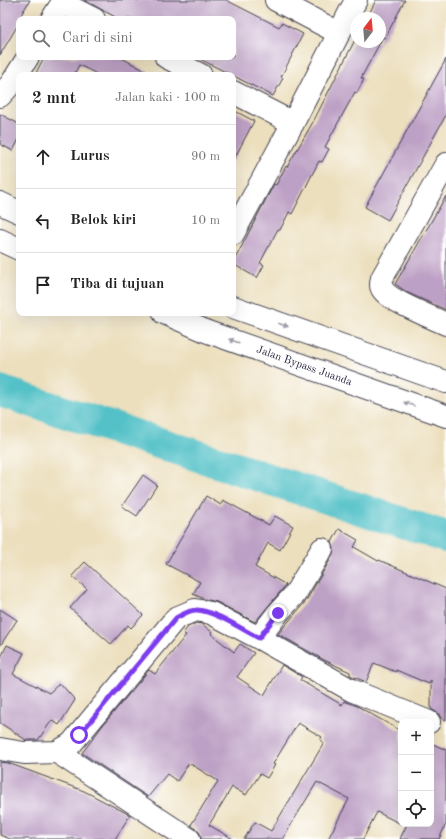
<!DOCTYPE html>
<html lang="id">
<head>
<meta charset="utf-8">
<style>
  :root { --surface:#fff; --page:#f2f2f2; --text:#222; --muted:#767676; --line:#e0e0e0 }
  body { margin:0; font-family:"Old Standard TT",serif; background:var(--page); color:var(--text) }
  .controls { position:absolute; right:12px; bottom:12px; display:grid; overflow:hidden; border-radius:8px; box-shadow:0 4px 16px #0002 }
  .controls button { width:36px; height:36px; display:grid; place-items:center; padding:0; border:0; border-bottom:1px solid var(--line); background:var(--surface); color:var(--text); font:20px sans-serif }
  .compass { position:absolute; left:350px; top:12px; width:36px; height:36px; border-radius:50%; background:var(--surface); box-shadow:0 4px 16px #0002; rotate:16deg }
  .stop { position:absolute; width:12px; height:12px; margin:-9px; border:3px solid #7c3aed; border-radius:50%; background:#fff }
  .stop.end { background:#7c3aed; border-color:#fff; box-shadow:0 1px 4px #0008 }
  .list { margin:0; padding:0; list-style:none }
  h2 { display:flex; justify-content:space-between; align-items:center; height:52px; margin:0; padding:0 16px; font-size:17px }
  h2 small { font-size:13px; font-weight:400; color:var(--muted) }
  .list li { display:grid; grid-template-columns:26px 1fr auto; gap:12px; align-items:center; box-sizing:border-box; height:64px; padding:0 16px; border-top:1px solid var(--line) }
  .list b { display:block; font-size:15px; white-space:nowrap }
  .list em { font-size:13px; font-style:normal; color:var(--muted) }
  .icon { flex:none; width:22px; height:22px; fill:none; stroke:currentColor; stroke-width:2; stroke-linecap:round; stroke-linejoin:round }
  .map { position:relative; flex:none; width:446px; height:839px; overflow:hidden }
  .search { position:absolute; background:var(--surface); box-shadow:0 4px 16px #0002; left:16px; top:16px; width:220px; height:44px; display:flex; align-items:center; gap:10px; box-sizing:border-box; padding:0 14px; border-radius:8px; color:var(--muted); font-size:15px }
  .panel { position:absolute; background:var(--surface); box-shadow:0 4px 16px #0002; left:16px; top:72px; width:220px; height:244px; border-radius:8px }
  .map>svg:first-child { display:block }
</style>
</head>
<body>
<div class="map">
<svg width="446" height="839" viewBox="0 0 446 839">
  <rect width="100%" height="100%" fill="#fff"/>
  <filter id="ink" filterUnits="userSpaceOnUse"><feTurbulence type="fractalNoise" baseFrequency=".025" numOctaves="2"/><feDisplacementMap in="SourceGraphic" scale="8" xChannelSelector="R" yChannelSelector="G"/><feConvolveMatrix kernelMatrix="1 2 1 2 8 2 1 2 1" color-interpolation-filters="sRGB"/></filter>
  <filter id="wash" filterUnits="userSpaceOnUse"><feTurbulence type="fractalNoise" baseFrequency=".012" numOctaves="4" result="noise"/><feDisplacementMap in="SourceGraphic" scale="16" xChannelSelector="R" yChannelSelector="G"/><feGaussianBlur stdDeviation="0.9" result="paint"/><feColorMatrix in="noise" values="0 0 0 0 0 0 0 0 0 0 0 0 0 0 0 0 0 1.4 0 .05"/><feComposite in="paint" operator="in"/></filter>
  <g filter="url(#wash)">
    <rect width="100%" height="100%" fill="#ecdfbd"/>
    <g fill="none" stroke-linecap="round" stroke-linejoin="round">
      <polyline stroke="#52c1c7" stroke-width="32" points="0,391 446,537"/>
    </g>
    <g id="blocks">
      <g fill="#bda0c5">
        <polygon points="0,0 30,0 19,18 19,23 0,55"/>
        <polygon points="84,0 226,0 279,27 282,23 303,34 281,77 283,78 273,96 196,57 233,57 233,19 119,19"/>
        <polygon points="376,0 405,0 385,38 383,37 361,78 364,79 357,93 355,92 333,132 325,147 329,149 322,162 319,161 292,214 289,212 280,230 278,229 260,263 264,265 257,278 233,264 233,263 274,184 276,185 286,166 287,167 313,122 356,38 356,42 380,42 380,18 367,18"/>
        <polygon points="44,57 120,57 153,75 99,75 79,65 74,75 35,75"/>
        <polygon points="446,59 446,115 388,220 365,207"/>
        <polygon points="233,110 254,121 233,161"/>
        <polygon points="0,114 19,124 19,139 13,151 0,144"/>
        <polygon points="446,196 446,310 408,293 395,284"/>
        <polygon points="143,475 157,485 137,516 122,506"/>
        <polygon points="206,496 221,505 223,500 269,525 275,516 293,526 280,550 268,543 255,567 286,585 255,622 217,602 204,599 193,594 200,582 166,564"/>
        <polygon points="339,529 358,540 354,547 378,561 379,560 446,589 446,721 441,718 439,714 431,709 431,680 429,684 396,670 396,672 374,663 366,682 350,675 350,672 324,660 278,634 306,601 333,555 334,549 332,542"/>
        <polygon points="85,562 143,615 131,628 128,625 111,644 70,608 87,589 72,576"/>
        <polygon points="0,609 17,620 0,646"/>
        <polygon points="196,623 202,624 212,632 211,634 234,652 240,644 254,653 237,677 264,695 282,665 302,677 300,680 342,705 344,701 357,706 401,731 401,824 377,812 363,839 328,839 349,799 317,782 283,838 284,839 244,839 255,822 271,831 324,743 320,740 322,737 298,723 273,764 275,765 267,778 260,774 246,795 232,787 209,825 233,839 201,839 200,833 191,825 218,781 189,763 177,781 167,774 148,797 82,753 103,725 149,670 155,674 186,635 183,633 188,627"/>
        <polygon points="7,645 24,653 13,674 49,693 60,683 75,700 59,725 52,720 38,740 26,740 0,723 0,659"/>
        <polygon points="431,743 446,750 446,824 439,839 400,839 407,824 431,824"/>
        <polygon points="0,762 8,763 84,791 130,815 115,839 10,839 0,835"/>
      </g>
    </g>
  </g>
  <g filter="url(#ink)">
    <use href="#blocks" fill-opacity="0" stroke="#403e4e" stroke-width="1"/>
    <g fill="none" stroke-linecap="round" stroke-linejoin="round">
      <g stroke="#403e4e" stroke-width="24">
        <g id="minor">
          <polyline points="276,0 339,33"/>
          <polyline points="62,3 94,19"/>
          <polyline points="52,19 64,0"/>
          <polyline points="166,57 201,75"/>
          <polyline points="233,92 293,123"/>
          <polyline points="0,96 11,84 28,57"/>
          <path d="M446 164 382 278C381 283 380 287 383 290 390 301 433 318 446 324"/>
          <polyline points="233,234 293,123 356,0"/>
          <polyline points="259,638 278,613 295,594 322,549"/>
          <polyline points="0,749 24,753 57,752 71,744 176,618 195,610 211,613 259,638 351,690 429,722"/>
          <polyline points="57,752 189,839"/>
        </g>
      </g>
      <g stroke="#403e4e" stroke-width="24">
        <g id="major">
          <polyline points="0,203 19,212"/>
          <polyline points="0,240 19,249"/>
          <polyline points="233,307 446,382"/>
          <path id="s1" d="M164 313 208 332 446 416"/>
        </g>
      </g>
      <use href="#minor" stroke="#fff" stroke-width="22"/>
      <use href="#major" stroke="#fff" stroke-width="22"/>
    </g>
    <defs><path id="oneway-solid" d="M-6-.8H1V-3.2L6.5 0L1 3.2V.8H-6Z"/></defs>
    <g fill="#9c9ca7">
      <use href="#oneway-solid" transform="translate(283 325) rotate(19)"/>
      <use href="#oneway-solid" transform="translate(234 341) rotate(-160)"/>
      <use href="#oneway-solid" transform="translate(409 404) rotate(-161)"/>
    </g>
  </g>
  <g fill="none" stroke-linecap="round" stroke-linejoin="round" filter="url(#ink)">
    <path stroke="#7c3aed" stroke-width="5" d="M79 735 176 618C182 615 189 610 196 610 211 609 245 631 259 638L278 613"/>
  </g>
  <g text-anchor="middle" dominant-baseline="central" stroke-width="3.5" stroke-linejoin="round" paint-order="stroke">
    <g font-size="11" fill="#22223b" stroke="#fff">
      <text stroke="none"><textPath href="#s1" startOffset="150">Jalan Bypass Juanda</textPath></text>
    </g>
  </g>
</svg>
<div class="controls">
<button>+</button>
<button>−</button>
<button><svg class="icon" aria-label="locate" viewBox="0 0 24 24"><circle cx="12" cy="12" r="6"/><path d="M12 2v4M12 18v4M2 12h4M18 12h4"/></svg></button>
</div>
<svg class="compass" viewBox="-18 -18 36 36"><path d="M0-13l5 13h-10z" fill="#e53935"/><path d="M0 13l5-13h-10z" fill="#767676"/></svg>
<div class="stop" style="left:79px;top:735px"></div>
<div class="stop end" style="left:278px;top:613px"></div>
<div class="search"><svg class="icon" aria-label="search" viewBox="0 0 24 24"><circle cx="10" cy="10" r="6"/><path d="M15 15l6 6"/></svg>Cari di sini</div>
<section class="panel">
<h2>2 mnt<small>Jalan kaki · 100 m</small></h2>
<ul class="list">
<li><svg class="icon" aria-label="ahead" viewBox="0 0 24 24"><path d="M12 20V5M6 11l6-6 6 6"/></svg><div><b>Lurus</b></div><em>90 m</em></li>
<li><svg class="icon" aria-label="left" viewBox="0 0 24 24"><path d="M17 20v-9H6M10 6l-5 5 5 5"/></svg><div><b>Belok kiri</b></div><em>10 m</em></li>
<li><svg class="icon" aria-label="arrive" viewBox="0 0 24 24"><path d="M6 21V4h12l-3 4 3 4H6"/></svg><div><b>Tiba di tujuan</b></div></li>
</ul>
</section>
</div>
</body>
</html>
